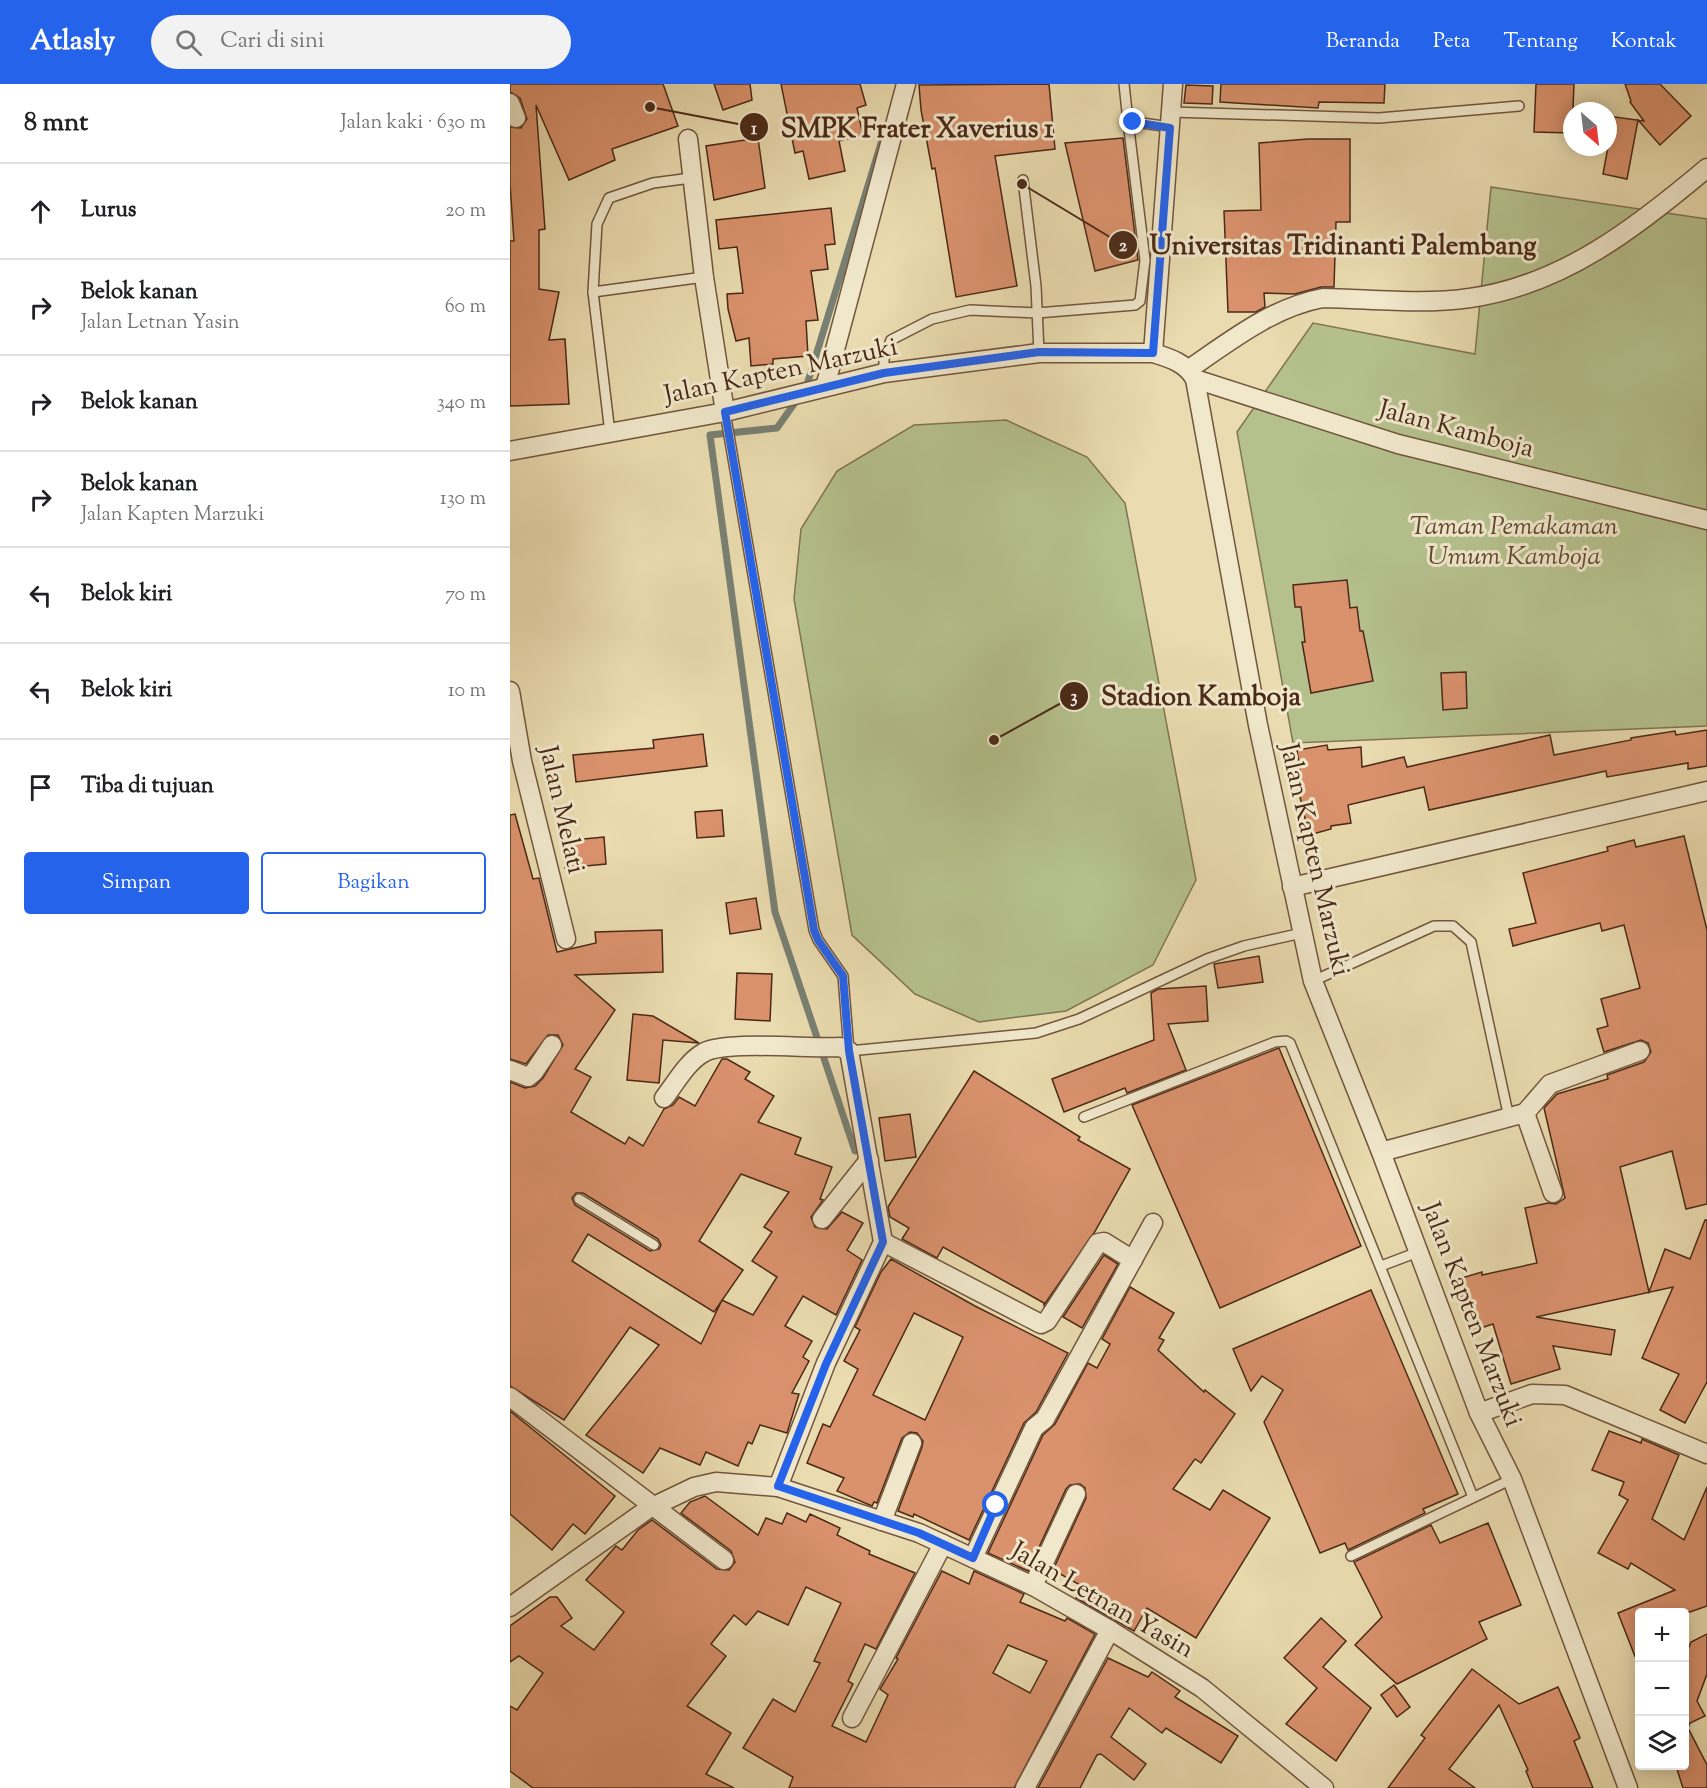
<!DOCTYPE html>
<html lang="id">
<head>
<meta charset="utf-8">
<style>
  :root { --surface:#fff; --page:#f2f2f2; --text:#202124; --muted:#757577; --line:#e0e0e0; --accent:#2563eb }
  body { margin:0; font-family:"Sorts Mill Goudy",serif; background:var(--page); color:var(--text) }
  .controls { position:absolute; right:18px; bottom:18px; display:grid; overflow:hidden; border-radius:6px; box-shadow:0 3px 15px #0003 }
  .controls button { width:54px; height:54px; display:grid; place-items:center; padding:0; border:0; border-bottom:2px solid var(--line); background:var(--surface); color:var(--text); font:30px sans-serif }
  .compass { position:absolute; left:1053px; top:18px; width:54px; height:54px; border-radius:50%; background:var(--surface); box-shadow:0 3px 15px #0003; rotate:152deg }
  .stop { position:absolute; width:18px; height:18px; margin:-14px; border:4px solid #2563eb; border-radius:50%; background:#fff }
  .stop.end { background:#2563eb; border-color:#fff; box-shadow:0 2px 6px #0008 }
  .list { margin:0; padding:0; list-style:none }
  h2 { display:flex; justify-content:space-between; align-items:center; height:78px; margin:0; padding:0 24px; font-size:26px }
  h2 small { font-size:20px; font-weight:400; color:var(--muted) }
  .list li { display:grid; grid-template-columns:39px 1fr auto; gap:18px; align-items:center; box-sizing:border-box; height:96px; padding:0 24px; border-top:2px solid var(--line) }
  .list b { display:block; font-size:22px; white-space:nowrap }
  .list p { margin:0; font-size:20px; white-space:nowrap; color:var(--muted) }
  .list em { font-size:20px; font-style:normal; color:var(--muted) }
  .actions { display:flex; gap:12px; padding:18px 24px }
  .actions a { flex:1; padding:14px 0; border:2px solid var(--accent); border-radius:6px; text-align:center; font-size:21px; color:var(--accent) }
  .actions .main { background:var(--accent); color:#fff }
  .icon { flex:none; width:33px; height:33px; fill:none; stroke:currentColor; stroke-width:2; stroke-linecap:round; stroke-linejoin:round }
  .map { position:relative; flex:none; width:1197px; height:1704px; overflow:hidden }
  header { display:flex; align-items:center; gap:36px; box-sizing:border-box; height:84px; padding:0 30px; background:var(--accent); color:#fff }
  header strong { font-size:28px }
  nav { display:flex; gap:33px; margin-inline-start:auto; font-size:21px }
  .search { width:420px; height:54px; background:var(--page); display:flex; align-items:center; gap:15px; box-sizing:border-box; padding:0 21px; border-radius:33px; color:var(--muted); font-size:22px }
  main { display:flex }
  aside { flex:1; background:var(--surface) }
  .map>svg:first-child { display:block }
</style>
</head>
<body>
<header>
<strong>Atlasly</strong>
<div class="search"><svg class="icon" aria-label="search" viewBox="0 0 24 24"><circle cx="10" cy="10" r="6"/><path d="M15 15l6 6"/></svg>Cari di sini</div>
<nav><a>Beranda</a><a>Peta</a><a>Tentang</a><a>Kontak</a></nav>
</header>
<main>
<aside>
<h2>8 mnt<small>Jalan kaki · 630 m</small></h2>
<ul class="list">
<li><svg class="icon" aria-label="ahead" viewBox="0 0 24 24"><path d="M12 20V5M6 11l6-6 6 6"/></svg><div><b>Lurus</b></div><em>20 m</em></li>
<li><svg class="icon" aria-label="right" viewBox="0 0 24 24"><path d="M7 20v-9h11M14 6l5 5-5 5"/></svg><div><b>Belok kanan</b><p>Jalan Letnan Yasin</p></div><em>60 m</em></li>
<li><svg class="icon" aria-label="right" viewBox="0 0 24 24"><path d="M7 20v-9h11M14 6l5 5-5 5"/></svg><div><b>Belok kanan</b></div><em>340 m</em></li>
<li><svg class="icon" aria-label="right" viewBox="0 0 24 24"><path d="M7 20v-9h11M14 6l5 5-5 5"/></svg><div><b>Belok kanan</b><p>Jalan Kapten Marzuki</p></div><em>130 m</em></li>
<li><svg class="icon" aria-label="left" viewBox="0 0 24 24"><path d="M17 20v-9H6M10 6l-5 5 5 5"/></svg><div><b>Belok kiri</b></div><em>70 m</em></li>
<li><svg class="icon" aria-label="left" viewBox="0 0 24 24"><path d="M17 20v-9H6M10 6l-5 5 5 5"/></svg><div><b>Belok kiri</b></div><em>10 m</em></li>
<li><svg class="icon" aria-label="arrive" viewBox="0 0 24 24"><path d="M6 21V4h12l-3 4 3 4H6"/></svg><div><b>Tiba di tujuan</b></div></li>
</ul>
<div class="actions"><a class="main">Simpan</a><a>Bagikan</a></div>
</aside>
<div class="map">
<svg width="1197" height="1704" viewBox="0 0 1197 1704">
  <rect width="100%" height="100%" fill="#eadcb0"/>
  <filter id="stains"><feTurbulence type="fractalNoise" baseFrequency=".00333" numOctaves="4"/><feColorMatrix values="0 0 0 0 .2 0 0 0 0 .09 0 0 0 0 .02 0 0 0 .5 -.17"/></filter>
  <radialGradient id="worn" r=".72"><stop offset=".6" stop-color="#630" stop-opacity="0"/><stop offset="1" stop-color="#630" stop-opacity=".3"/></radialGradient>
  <g fill="#b5c18d" stroke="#807552" stroke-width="1.5">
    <polygon points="981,103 1197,135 1197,642 783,659 727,348 803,239 965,270"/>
    <polygon points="496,336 577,373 615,419 686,796 643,881 556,927 469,938 405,910 342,851 284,515 291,445 327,387 404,341"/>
  </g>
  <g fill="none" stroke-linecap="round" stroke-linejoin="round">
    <g stroke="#798073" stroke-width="7">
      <polyline points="296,304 376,43"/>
      <polyline points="289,313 267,344 200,351 265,828 345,1067"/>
    </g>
  </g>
  <g fill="#da926d" stroke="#4a2917" stroke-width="1.5" fill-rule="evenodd">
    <polygon points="0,0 153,0 168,42 102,65 105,76 59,96 26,21 35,145 29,146 29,205 49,208 39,256 55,255 59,320 0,322 0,157 4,157 0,100 0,43 11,44 17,35 10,14 0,8"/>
    <polygon points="204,0 240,0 242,16 213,26"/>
    <polygon points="271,0 350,0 356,21 347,24 353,51 329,57 335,87 299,95 293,67 285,69"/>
    <polygon points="539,0 545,65 485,72 507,202 446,213 425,84 422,85 411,26 409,1"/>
    <polygon points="711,0 875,0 874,19 809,18 808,24 710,18"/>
    <polygon points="1026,0 1064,0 1062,49 1024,48"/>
    <polygon points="1115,0 1150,0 1181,32 1150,61 1128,36 1117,95 1093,90 1098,63 1098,32 1134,37 1120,18 1121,17"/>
    <polygon points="676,1 703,2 702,20 674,19"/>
    <polygon points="248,54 255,104 204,116 196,62"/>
    <polygon points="613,54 628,176 585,187 555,59"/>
    <polygon points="798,55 840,55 840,138 826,138 824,203 811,203 785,210 754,209 755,223 746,228 718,228 714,127 751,126 749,59"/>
    <polygon points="321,124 325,160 315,161 318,185 301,187 308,236 296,237 298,272 263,275 263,280 241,282 239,254 226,257 218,225 217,210 233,209 227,163 209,165 206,136"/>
    <polygon points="837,496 840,524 847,523 850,547 853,547 863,597 801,609 792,558 795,558 791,523 785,523 783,501"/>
    <polygon points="956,588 957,624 933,626 931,589"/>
    <polygon points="1197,646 1197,682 1178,685 1178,679 1097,693 1096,687 919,726 914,703 838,721 841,739 821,742 821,745 799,751 786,696 791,695 787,666 817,661 818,666 851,663 852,683 894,673 897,683 1040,651 1044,671 1121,656 1121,654 1165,647 1166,651"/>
    <polygon points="193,650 197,682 66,698 63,671 144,664 143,656"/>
    <polygon points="212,726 214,752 187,754 185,728"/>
    <path d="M5 730 23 795 29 794 47 868 86 859 85 848 152 846 153 888 65 891 105 926 65 985 81 993 61 1028 115 1060 119 1053 133 1062 154 1025 163 1021 169 1013 185 1022 212 975H217L240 988 235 995 264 1012 248 1038 291 1054 285 1070 322 1083 310 1115 313 1116 301 1133 305 1143 317 1145 332 1128 353 1139 337 1166 352 1176 326 1231 293 1212 275 1242 302 1257 293 1273 299 1277 282 1309 289 1310 277 1349 250 1341 242 1360 238 1358 228 1382 196 1368 190 1381 150 1364 133 1389 76 1351 149 1261 120 1243 54 1336 0 1302V998L15 1004 25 1002 33 994 53 961 48 951H38L16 980 0 975V731ZM231 1090 279 1108 254 1143 262 1148 242 1177 267 1193 243 1231 212 1216 191 1260 62 1177 78 1150 204 1228 233 1186 189 1157ZM66 1109H73L148 1155 151 1161 149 1165 140 1167 65 1121 62 1114Z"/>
    <polygon points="1174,752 1197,846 1197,1120 1176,1125 1162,1067 1110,1083 1139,1208 1155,1165 1180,1175 1195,1136 1197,1136 1197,1298 1175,1339 1150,1326 1169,1290 1132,1274 1163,1203 1026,1233 1105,1246 1101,1271 1043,1262 1050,1285 1001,1300 983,1240 962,1247 945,1196 972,1188 972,1191 1027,1179 1015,1124 1038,1119 1046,1120 1055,1114 1034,1024 1047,1010 1098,995 1097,991 1134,978 1141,968 1138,959 1131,956 1094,968 1087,945 1098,942 1091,915 1130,904 1114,841 1092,847 1090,839 1003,862 999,845 1026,839 1013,789 1098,767 1097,763 1124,756 1126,763"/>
    <polygon points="94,753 96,780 55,784 53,757"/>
    <polygon points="246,814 251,845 220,850 216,819"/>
    <polygon points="749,872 753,898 708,904 704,880"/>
    <polygon points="227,889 262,890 260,937 225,935"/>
    <polygon points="696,902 698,937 658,940 676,986 617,1009 615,1004 554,1028 542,995 644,956 641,909 648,905"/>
    <polygon points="123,930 143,932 189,959 153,956 149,999 117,996"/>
    <polygon points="769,964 851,1162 710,1224 622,1021"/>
    <polygon points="464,987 570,1053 568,1056 620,1085 584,1149 534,1221 534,1219 433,1163 427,1174 392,1155 399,1144 380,1133 378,1123"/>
    <polygon points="400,1030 406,1073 375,1077 369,1034"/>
    <polygon points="594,1171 608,1180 572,1244 553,1233"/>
    <path d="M381 1175 465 1222 558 1269 526 1328 514 1339 459 1456 404 1430 403 1433 388 1427 412 1363 413 1357 407 1349 400 1348 392 1354 367 1419 364 1418 362 1422 327 1407 334 1394 297 1379 313 1340 320 1343 348 1285 334 1277 350 1246 345 1243 371 1188ZM404 1229 453 1253 415 1336 363 1311Z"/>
    <polygon points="620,1203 664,1229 649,1254 654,1256 648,1266 694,1308 695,1306 725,1330 691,1379 685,1375 663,1405 700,1426 713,1406 760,1434 686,1554 637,1524 624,1547 566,1514 572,1502 543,1486 576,1414 575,1404 570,1400 560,1401 556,1405 518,1487 478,1469 533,1351 545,1340 578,1279 587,1284 600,1260 592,1255"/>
    <polygon points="861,1206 948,1410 913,1425 915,1429 838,1466 835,1459 810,1469 754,1338 773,1306 752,1292 741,1307 723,1265"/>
    <polygon points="0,1327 105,1412 75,1450 63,1440 42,1466 0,1430"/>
    <polygon points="1099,1347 1131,1359 1132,1355 1169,1371 1142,1435 1174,1456 1197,1403 1197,1522 1180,1528 1130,1528 1128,1580 1108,1529 1165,1506 1121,1479 1118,1485 1088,1469 1118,1416 1109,1411 1114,1398 1082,1386"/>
    <path d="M195 1412 248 1451 256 1434 272 1440 277 1429 296 1438 300 1430 330 1444 327 1451 360 1467 359 1470 405 1489 366 1565 355 1560 338 1597 343 1600 322 1642 356 1658 378 1611 370 1605 388 1575 386 1574 432 1487 459 1500 464 1487 514 1510 510 1518 555 1537 557 1534 585 1550 504 1704H279L283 1693 233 1664 263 1615 285 1628 310 1579 304 1577 331 1519 296 1503 278 1541 248 1527 236 1541 224 1531 201 1560 216 1572 177 1622 221 1649 196 1690 224 1704H23L0 1687V1622L7 1626 33 1589 9 1572 0 1578V1542L40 1513H47L62 1534 51 1542 84 1566 114 1528 76 1496 106 1462 112 1466 128 1446 142 1436 207 1485 219 1486 225 1478 221 1467 171 1429 180 1418ZM498 1561 537 1577 520 1609 483 1589Z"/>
    <polygon points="978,1439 1011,1521 969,1538 977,1555 887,1600 845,1561 872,1533 844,1478 921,1441 930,1459"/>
    <polygon points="811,1534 836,1557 813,1583 861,1624 826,1677 776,1640 807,1604 774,1574"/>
    <polygon points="1197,1550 1197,1590 1187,1617 1195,1632 1180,1639 1178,1644 1197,1681 1197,1704 1173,1704 1166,1682 1174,1682 1174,1575 1181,1558"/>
    <polygon points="598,1574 638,1593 642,1588 670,1607 665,1613 728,1652 711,1679 656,1644 652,1649 619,1624 601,1653 636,1680 624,1696 591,1670 587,1671 570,1704 528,1704"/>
    <polygon points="962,1585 1009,1620 1048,1603 1070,1654 1064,1657 1083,1704 1023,1704 1016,1687 1018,1686 989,1621 939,1685 965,1704 878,1704 915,1654 911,1651"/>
    <polygon points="884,1601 900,1623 887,1633 871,1611"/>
  </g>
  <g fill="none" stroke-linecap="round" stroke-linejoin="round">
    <g stroke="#72563d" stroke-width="12">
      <g id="lane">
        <polyline points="614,0 618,37 660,43"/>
        <polyline points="661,28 869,34 1009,22"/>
        <polyline points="513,96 526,202 529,269"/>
        <polyline points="83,208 194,193"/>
        <polyline points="374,289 374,275 381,256 422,235 460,226 527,229 625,221 630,217 635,176 618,37"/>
        <polyline points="215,328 304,846 308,856 333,892 339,967 526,949 569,935 697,875 734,862 792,849"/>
        <polyline points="100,349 83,208 87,140 99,114 143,99 181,94"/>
        <polyline points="803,897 924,842 943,842 961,858 999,1034"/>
        <polyline points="574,1033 765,958 776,957 780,959 963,1413"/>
        <polyline points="69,1115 144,1161"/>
        <polyline points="871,1182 908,1168"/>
        <polyline points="841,1472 1002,1395"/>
      </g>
    </g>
    <g stroke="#72563d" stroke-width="21">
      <g id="street">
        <polyline points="0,19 6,34"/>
        <polyline points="178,55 194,193 215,328"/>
        <polyline points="643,269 663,0"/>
        <path d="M679 285C720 257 763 223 813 214 862 215 912 221 960 214 1053 201 1127 143 1197 84"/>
        <polyline points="685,295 888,360 1197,436"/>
        <polyline points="315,303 396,0"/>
        <path d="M0 367 215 328 374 289 529 269H643C660 274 676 279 685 295L748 641 803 897 871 1068 969 1329 1002 1395 1118 1704"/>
        <polyline points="0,607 12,677 56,855"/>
        <polyline points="782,803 1197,707"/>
        <polyline points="0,986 18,993 24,988 42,961"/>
        <path d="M154 1014C165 1000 177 978 193 969 214 956 300 965 330 963L339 967 373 1158 316 1279 268 1403"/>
        <polyline points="1015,1029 1043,1109"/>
        <polyline points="871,1068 1015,1029 1040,1000 1130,967"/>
        <polyline points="312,1135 359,1076"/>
        <polyline points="373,1158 531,1240 537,1237 588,1159 594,1158 623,1176"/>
        <polyline points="0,1313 214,1476"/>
        <polyline points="969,1329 1022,1310 1055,1311 1197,1370"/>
        <polyline points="372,1437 402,1359"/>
        <polyline points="463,1474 524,1344 535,1335 643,1139"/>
        <polyline points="523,1502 566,1410"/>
        <polyline points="0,1523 138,1425 184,1403 206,1398 268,1403 409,1449 523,1502 600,1546 692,1604 814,1704"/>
        <polyline points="342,1634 433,1460"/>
        <polyline points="515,1704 600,1546"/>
      </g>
    </g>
    <use href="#lane" stroke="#f1e8cc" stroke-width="9"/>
    <use href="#street" stroke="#f1e8cc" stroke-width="18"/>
  </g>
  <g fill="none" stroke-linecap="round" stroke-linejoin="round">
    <polyline stroke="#2563eb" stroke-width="8" points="486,1421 463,1474 409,1449 268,1402 316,1280 373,1158 339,967 333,892 308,856 304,846 215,328 374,289 529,268 643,269 660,44 623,38"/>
  </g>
  <g text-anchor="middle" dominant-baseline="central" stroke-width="6" stroke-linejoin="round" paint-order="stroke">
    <g font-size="26" fill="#4a2917" stroke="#f1e8cc">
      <text transform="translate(271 288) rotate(-12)">Jalan Kapten Marzuki</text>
      <text transform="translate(946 346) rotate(15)">Jalan Kamboja</text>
      <text transform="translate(51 726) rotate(77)">Jalan Melati</text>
      <text transform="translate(804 776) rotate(77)">Jalan Kapten Marzuki</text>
      <text transform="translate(961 1231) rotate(69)">Jalan Kapten Marzuki</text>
      <text transform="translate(592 1517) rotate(30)">Jalan Letnan Yasin</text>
    </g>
    <g font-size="26" font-style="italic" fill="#5f472f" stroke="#f1e8cc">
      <text x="1004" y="443">Taman Pemakaman<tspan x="1004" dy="30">Umum Kamboja</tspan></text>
    </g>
  </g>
  <path fill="none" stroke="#4a2917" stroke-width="2" d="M140 23L244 43M512 100L613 161M484 656L564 612"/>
  <g fill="#4a2917" stroke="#f1e8cc" stroke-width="2">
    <circle cx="140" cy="23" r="6"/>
    <circle cx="512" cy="100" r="6"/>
    <circle cx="484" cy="656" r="6"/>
    <circle cx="244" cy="43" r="15"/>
    <circle cx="613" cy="161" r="15"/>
    <circle cx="564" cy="612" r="15"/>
  </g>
  <g font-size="18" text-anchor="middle" font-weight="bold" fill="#fff">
    <text x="244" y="50">1</text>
    <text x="613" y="167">2</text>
    <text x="564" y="618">3</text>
  </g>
  <g font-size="27" text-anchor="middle" font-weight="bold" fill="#4a2917" stroke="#f1e8cc" stroke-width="6" stroke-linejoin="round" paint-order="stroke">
    <text x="407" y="53">SMPK Frater Xaverius 1</text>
    <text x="833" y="170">Universitas Tridinanti Palembang</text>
    <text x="691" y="621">Stadion Kamboja</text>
  </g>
  <rect width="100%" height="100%" filter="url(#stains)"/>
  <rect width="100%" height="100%" fill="url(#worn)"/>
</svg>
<div class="controls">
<button>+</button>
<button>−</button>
<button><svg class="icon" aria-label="layers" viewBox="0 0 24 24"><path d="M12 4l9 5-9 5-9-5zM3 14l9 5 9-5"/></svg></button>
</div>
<svg class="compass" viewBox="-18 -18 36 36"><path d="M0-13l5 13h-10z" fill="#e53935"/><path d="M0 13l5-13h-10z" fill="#757577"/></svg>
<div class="stop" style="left:486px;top:1421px"></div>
<div class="stop end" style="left:623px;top:38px"></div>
</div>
</main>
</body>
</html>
